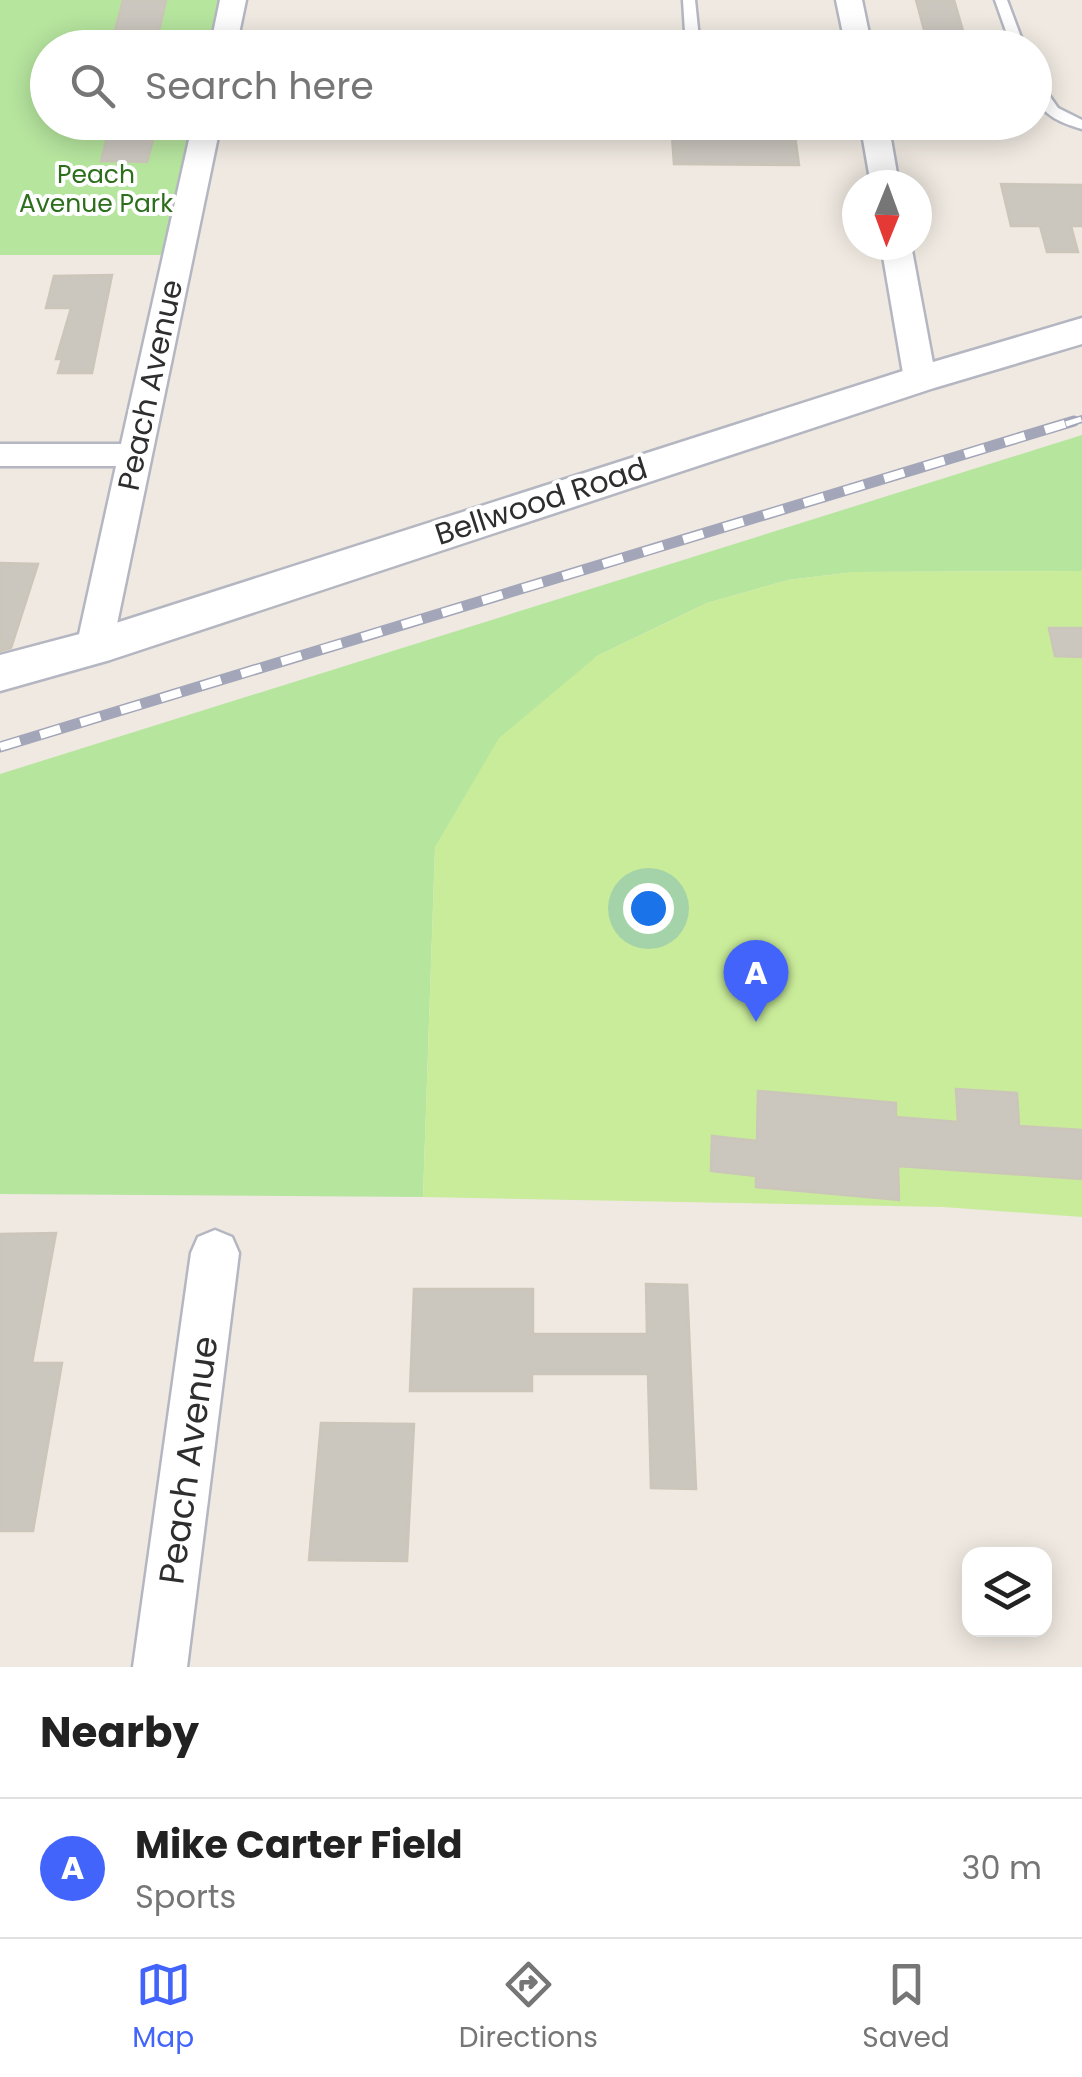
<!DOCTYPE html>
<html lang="en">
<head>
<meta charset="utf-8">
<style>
  :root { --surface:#fff; --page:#f2f2f2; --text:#222; --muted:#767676; --line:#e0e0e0; --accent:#4264fb }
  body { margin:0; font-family:Poppins,sans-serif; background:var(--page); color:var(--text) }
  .controls { position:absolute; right:30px; bottom:30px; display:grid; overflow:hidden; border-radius:20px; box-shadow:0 5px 25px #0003 }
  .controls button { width:90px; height:90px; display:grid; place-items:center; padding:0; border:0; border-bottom:2px solid var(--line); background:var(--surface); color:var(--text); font:50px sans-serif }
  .compass { position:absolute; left:842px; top:170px; width:90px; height:90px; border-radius:50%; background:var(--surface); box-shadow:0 5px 25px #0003; rotate:181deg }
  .you { position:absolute; left:648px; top:908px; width:35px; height:35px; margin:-25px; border:8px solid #fff; border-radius:50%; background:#1a73e8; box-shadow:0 0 0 15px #1a73e833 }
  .badge { display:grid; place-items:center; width:65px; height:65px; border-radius:50%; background:var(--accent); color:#fff; font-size:32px; font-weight:700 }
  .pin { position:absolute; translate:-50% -82px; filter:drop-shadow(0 2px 5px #0008) }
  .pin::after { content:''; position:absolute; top:52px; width:35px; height:30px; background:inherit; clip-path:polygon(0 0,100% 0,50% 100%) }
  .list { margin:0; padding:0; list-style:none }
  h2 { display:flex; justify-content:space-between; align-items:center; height:130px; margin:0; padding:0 40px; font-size:42px }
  h2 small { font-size:32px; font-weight:400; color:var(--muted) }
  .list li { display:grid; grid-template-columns:65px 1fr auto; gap:30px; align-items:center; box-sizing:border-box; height:140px; padding:0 40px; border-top:2px solid var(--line) }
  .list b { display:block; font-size:38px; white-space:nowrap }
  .list p { margin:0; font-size:32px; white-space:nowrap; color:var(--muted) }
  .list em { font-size:32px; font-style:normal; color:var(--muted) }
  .icon { flex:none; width:55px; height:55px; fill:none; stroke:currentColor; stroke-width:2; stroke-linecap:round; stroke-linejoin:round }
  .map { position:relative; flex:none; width:1082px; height:1667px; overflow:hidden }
  .search { position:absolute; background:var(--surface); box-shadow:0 5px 25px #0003; left:30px; right:30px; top:30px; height:110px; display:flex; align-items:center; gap:25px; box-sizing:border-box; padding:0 35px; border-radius:55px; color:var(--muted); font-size:38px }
  .sheet { height:270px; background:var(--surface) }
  nav { display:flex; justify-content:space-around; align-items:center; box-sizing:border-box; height:140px; border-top:2px solid var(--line); background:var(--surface); font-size:28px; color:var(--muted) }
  nav a { display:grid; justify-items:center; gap:5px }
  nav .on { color:var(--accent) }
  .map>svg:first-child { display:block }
</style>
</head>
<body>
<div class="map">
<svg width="1082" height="1667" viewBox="0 0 1082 1667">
  <rect width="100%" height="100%" fill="#efe9e1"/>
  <g fill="#b6e59e">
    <polygon points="0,0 233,0 223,47 48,48 48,122 207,123 179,255 0,255"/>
    <polygon points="1082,435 1082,571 854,572 788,580 707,603 597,656 435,847 423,1197 0,1194 0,774"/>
  </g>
  <polygon fill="#c9ec9a" points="1082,571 1082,1217 943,1207 423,1197 435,847 499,738 597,656 707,603 788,580 854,572"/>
  <g fill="#cbc7bf" stroke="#cbc5ba" stroke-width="2.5">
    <polygon points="123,0 166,0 159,31 115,31"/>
    <polygon points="916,0 954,0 968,48 929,48"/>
    <polygon points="111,122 158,122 147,162 101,161"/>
    <polygon points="671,122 793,122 799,165 674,164"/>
    <polygon points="1001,184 1082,185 1082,226 1071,226 1078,252 1047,252 1040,226 1011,226"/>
    <polygon points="112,275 92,373 58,373 62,359 56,359 71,308 46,308 54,276"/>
    <polygon points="0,563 38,564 11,648 0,651"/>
    <polygon points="1049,628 1082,628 1082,657 1055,656"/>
    <polygon points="956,1089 1017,1093 1019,1126 1082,1130 1082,1179 898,1166 899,1200 756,1187 756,1176 711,1171 712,1136 757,1141 758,1091 896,1103 896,1117 958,1122"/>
    <polygon points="56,1233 32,1363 62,1363 33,1531 0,1531 0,1234"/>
    <polygon points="646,1284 687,1285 696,1489 651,1488 648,1374 532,1374 532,1391 410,1391 414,1289 533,1289 533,1334 647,1334"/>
    <polygon points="321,1423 414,1424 407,1561 309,1560"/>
  </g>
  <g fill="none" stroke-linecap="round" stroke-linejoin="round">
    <g stroke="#b4b7c1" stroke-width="5">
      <g id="service">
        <polygon points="683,0 695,0 700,48 686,48"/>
        <polygon points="995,0 1007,0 1025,48 1012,48"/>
        <path d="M1034 80 1039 81 1058 108 1082 120V129C1054 121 1034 111 1034 80Z"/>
      </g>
    </g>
    <g stroke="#b4b7c1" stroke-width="5">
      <g id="minor">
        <polygon points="220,0 246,0 236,48 210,48"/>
        <polygon points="836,0 862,0 872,48 846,48"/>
        <polygon points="193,122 221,122 112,648 107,658 94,662 81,658 76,648 116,466 0,466 0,444 121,444"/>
        <polygon points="860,122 888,122 899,185 871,185"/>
        <polygon points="881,245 911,245 936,379 931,386 909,386 904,379"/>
        <polygon points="215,1230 232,1237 239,1253 187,1667 133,1667 191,1253 198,1237"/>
      </g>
    </g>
    <g stroke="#b4b7c1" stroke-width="5">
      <polygon id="tertiary" points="1082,318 1082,344 934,388 110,660 0,691 0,655 91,631 906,370"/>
    </g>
    <use href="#service" fill="#fff" fill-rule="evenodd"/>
    <use href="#minor" fill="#fff" fill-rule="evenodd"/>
    <use href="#tertiary" fill="#fff" fill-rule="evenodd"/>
    <g stroke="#a3a6b8" stroke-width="8">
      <polyline id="rail-far1" points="1066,424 1082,419"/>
    </g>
    <g stroke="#a3a6b8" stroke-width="11">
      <polyline id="rail" points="0,747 1074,421"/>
    </g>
    <use href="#rail-far1" stroke="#fff" stroke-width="5" stroke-dasharray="16" stroke-linecap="butt"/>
    <use href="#rail" stroke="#fff" stroke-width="8" stroke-dasharray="21" stroke-linecap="butt"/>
  </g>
  <g text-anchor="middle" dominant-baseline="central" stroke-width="8" stroke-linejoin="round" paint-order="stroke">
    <g font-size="25" fill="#2c6e1b" stroke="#fff">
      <text x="96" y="174">Peach<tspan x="96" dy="29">Avenue Park</tspan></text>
    </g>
    <g font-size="30" fill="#2e2e2e" stroke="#fff">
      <text transform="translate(150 385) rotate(-78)">Peach Avenue</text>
      <text transform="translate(541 501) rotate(-18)">Bellwood Road</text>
    </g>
    <g font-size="35" fill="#2e2e2e" stroke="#fff">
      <text transform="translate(188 1460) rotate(-82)">Peach Avenue</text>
    </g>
  </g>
</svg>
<div class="controls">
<button><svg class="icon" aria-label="layers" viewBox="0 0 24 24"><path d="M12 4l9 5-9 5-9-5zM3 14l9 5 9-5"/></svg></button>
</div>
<svg class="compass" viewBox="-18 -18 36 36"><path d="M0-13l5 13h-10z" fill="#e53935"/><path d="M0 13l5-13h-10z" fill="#767676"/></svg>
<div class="you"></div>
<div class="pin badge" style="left:756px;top:1022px">A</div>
<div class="search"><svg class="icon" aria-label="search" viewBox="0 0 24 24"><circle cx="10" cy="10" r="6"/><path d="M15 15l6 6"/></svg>Search here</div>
</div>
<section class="sheet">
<h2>Nearby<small></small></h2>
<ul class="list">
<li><span class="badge">A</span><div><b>Mike Carter Field</b><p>Sports</p></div><em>30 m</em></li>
</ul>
</section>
<nav>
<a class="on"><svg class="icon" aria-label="map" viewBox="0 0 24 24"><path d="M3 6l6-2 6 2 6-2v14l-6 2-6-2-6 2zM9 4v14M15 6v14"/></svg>Map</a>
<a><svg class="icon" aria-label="directions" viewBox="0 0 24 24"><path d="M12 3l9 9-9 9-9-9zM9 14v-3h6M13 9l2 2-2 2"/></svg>Directions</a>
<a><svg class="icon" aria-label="saved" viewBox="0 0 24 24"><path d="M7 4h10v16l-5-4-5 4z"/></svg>Saved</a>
</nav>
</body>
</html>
